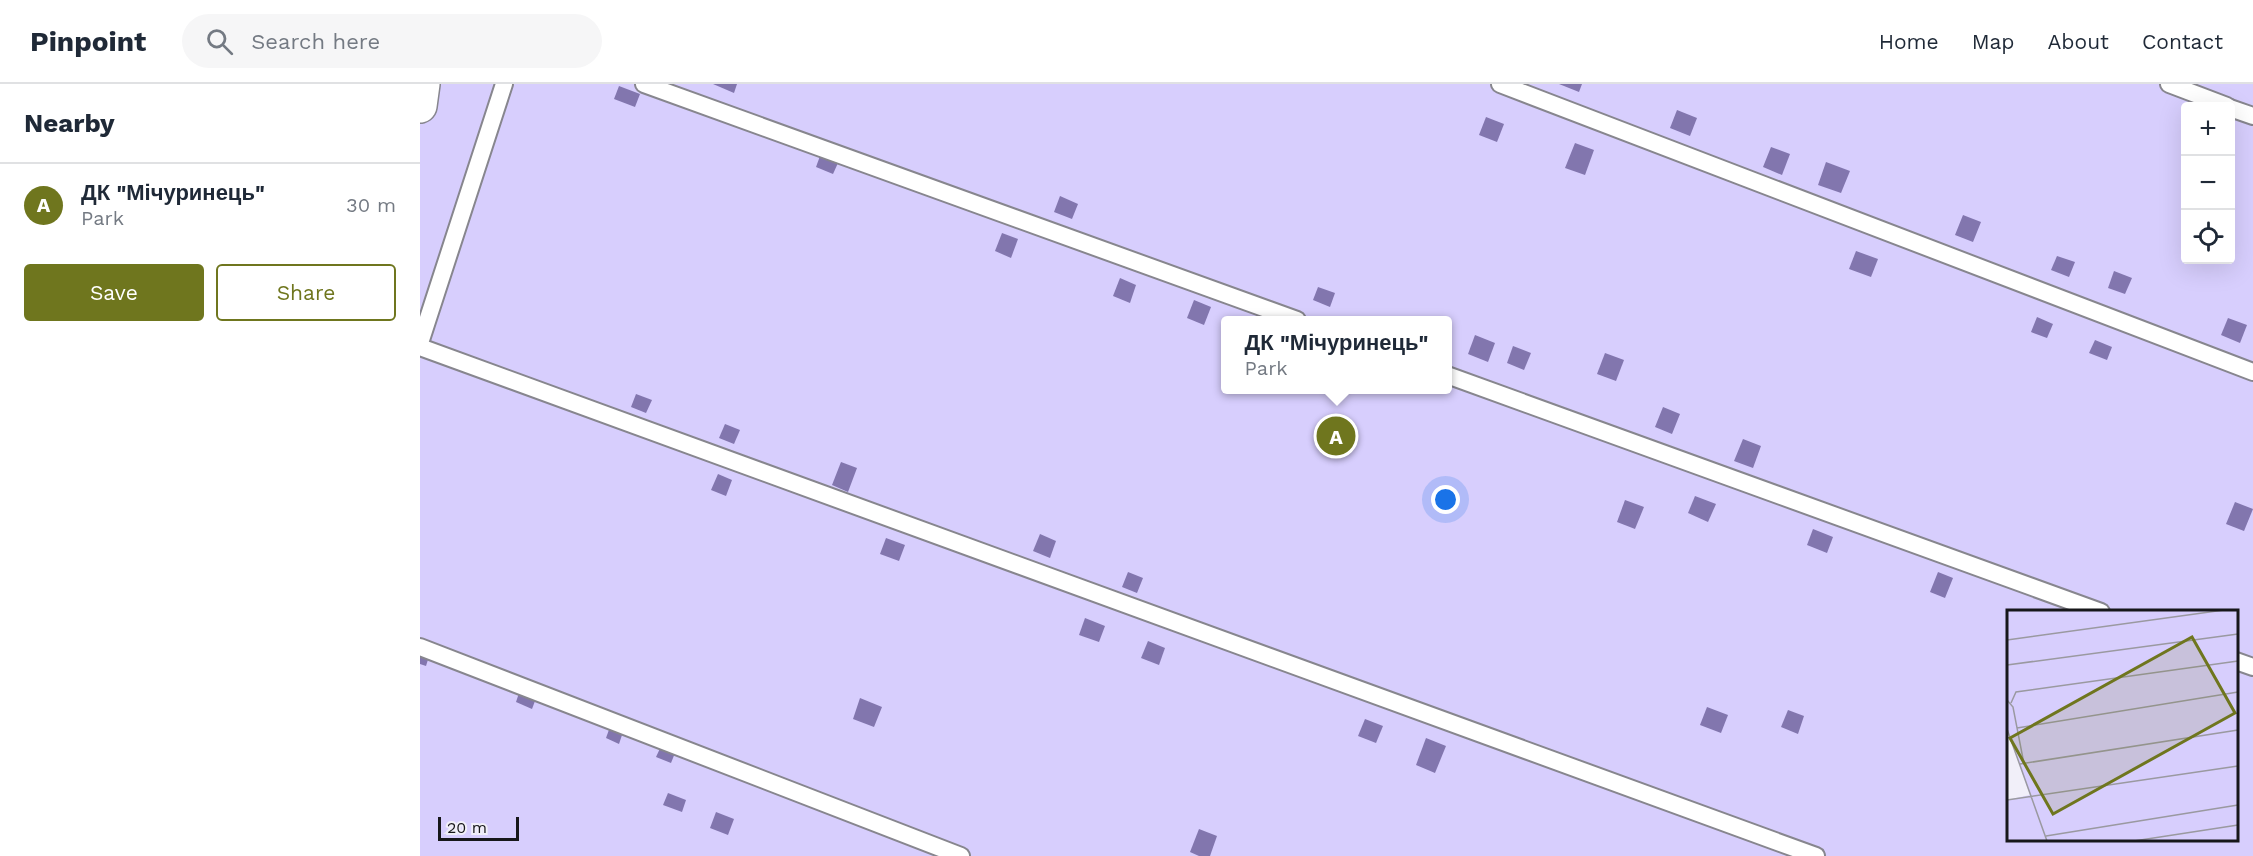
<!DOCTYPE html>
<html lang="en">
<head>
<meta charset="utf-8">
<style>
  :root { --surface:#fff; --page:#f6f6f7; --text:#1f2937; --muted:#747a83; --line:#e0e1e3; --accent:#6f761e }
  body { margin:0; font-family:"Work Sans",sans-serif; background:var(--page); color:var(--text) }
  .controls { position:absolute; right:18px; top:18px; display:grid; overflow:hidden; border-radius:6px; box-shadow:0 6px 24px #0002 }
  .controls button { width:54px; height:54px; display:grid; place-items:center; padding:0; border:0; border-bottom:2px solid var(--line); background:var(--surface); color:var(--text); font:30px sans-serif }
  .scale { position:absolute; left:18px; bottom:15px; width:81px; box-sizing:border-box; padding-left:6px; border:3px solid #17171a; border-top:0; font-size:16px; line-height:21px; white-space:nowrap; color:#17171a; -webkit-text-stroke:4px #f1eff9; paint-order:stroke }
  .you { position:absolute; left:1026px; top:416px; width:21px; height:21px; margin:-15px; border:4px solid #fff; border-radius:50%; background:#1a73e8; box-shadow:0 0 0 9px #1a73e833 }
  .badge { display:grid; place-items:center; width:39px; height:39px; border-radius:50%; background:var(--accent); color:#fff; font-size:20px; font-weight:700 }
  .pin { position:absolute; translate:-50% -50%; border:3px solid #fff; box-shadow:0 2px 6px #0006 }
  .popup { position:absolute; left:801px; top:232px; width:231px; height:78px; box-sizing:border-box; display:grid; place-content:center; border-radius:6px; background:var(--surface); filter:drop-shadow(0 2px 4px #0005); font-size:20px; white-space:nowrap; color:var(--muted) }
  .popup b { font-size:22px; color:var(--text) }
  .popup::after { content:''; position:absolute; left:50%; top:100%; margin-left:-12px; border:12px solid transparent; border-top-color:var(--surface) }
  .list { margin:0; padding:0; list-style:none }
  h2 { display:flex; justify-content:space-between; align-items:center; height:78px; margin:0; padding:0 24px; font-size:26px }
  h2 small { font-size:20px; font-weight:400; color:var(--muted) }
  .list li { display:grid; grid-template-columns:39px 1fr auto; gap:18px; align-items:center; box-sizing:border-box; height:84px; padding:0 24px; border-top:2px solid var(--line) }
  .list b { display:block; font-size:22px; white-space:nowrap }
  .list p { margin:0; font-size:20px; white-space:nowrap; color:var(--muted) }
  .list em { font-size:20px; font-style:normal; color:var(--muted) }
  .actions { display:flex; gap:12px; padding:18px 24px }
  .actions a { flex:1; padding:14px 0; border:2px solid var(--accent); border-radius:6px; text-align:center; font-size:21px; color:var(--accent) }
  .actions .main { background:var(--accent); color:#fff }
  .icon { flex:none; width:33px; height:33px; fill:none; stroke:currentColor; stroke-width:2; stroke-linecap:round; stroke-linejoin:round }
  .map { position:relative; flex:none; width:1833px; height:772px; overflow:hidden }
  header { display:flex; align-items:center; gap:36px; box-sizing:border-box; height:84px; padding:0 30px; background:var(--surface); border-bottom:2px solid var(--line) }
  header strong { font-size:28px }
  nav { display:flex; gap:33px; margin-inline-start:auto; font-size:21px }
  .search { width:420px; height:54px; background:var(--page); display:flex; align-items:center; gap:15px; box-sizing:border-box; padding:0 21px; border-radius:33px; color:var(--muted); font-size:22px }
  main { display:flex }
  aside { flex:1; background:var(--surface) }
  .map>svg:first-child { display:block }
</style>
</head>
<body>
<header>
<strong>Pinpoint</strong>
<div class="search"><svg class="icon" aria-label="search" viewBox="0 0 24 24"><circle cx="10" cy="10" r="6"/><path d="M15 15l6 6"/></svg>Search here</div>
<nav><a>Home</a><a>Map</a><a>About</a><a>Contact</a></nav>
</header>
<main>
<aside>
<h2>Nearby<small></small></h2>
<ul class="list">
<li><span class="badge">A</span><div><b>ДК &quot;Мічуринець&quot;</b><p>Park</p></div><em>30 m</em></li>
</ul>
<div class="actions"><a class="main">Save</a><a>Share</a></div>
</aside>
<div class="map">
<svg width="1833" height="772" viewBox="0 0 1833 772">
  <rect width="100%" height="100%" fill="#f1eff9"/>
  <path fill="#d7cefd" fill-rule="evenodd" d="M3 0H1833V772H0V22ZM1766 22H1810V176H1766ZM805 236H1027V306H805ZM1588 528H1816V756H1588Z"/>
  <g fill="#8276ae">
    <polygon points="293,0 317,0 314,9"/>
    <polygon points="1139,0 1162,0 1159,8"/>
    <polygon points="199,2 220,10 215,23 194,15"/>
    <polygon points="1257,26 1277,34 1270,52 1250,44"/>
    <polygon points="1066,33 1084,40 1077,58 1059,51"/>
    <polygon points="1155,59 1174,66 1165,91 1145,84"/>
    <polygon points="1351,63 1370,70 1362,91 1343,83"/>
    <polygon points="400,72 418,79 413,90 396,83"/>
    <polygon points="1406,78 1430,87 1421,109 1398,101"/>
    <polygon points="640,112 658,120 652,135 634,128"/>
    <polygon points="1543,131 1561,138 1553,158 1535,151"/>
    <polygon points="582,149 598,155 591,174 575,167"/>
    <polygon points="1436,167 1458,175 1451,193 1429,185"/>
    <polygon points="1637,172 1655,178 1649,193 1631,186"/>
    <polygon points="1694,187 1712,194 1705,210 1688,204"/>
    <polygon points="700,194 716,201 710,219 693,212"/>
    <polygon points="898,203 915,209 910,223 893,216"/>
    <polygon points="774,216 791,223 784,241 767,234"/>
    <polygon points="1617,233 1633,240 1627,254 1611,248"/>
    <polygon points="1808,234 1827,241 1820,259 1801,251"/>
    <polygon points="1055,251 1075,259 1068,278 1048,270"/>
    <polygon points="1675,256 1692,263 1687,276 1669,269"/>
    <polygon points="1093,262 1111,269 1104,286 1087,279"/>
    <polygon points="1185,269 1204,276 1196,297 1177,290"/>
    <polygon points="216,310 232,316 226,329 211,323"/>
    <polygon points="1243,323 1260,330 1252,350 1235,343"/>
    <polygon points="305,340 320,346 314,360 299,354"/>
    <polygon points="1323,355 1341,362 1333,384 1314,377"/>
    <polygon points="421,378 437,384 428,408 412,401"/>
    <polygon points="298,390 312,396 306,412 291,406"/>
    <polygon points="1275,412 1296,420 1288,438 1268,429"/>
    <polygon points="1205,416 1224,423 1215,445 1197,438"/>
    <polygon points="1815,418 1833,425 1824,447 1806,440"/>
    <polygon points="1393,445 1413,453 1407,469 1387,461"/>
    <polygon points="620,450 636,457 630,474 613,467"/>
    <polygon points="466,454 485,461 479,477 460,470"/>
    <polygon points="708,488 723,494 717,509 702,503"/>
    <polygon points="1518,488 1533,494 1525,514 1510,508"/>
    <polygon points="665,534 685,542 679,558 659,551"/>
    <polygon points="728,557 745,564 739,581 721,574"/>
    <polygon points="0,562 11,566 6,582 0,580"/>
    <polygon points="101,603 118,609 112,625 96,618"/>
    <polygon points="440,614 462,623 454,643 433,635"/>
    <polygon points="1287,623 1308,631 1301,649 1280,641"/>
    <polygon points="1368,626 1384,632 1378,650 1361,643"/>
    <polygon points="945,635 963,642 956,659 938,652"/>
    <polygon points="191,640 204,645 199,660 186,654"/>
    <polygon points="1006,654 1026,662 1015,689 996,681"/>
    <polygon points="243,658 257,664 251,679 236,673"/>
    <polygon points="248,709 266,716 262,728 243,721"/>
    <polygon points="296,728 314,735 308,751 290,744"/>
    <polygon points="779,745 797,752 790,772 779,772 770,768"/>
  </g>
  <g fill="none" stroke-linecap="round" stroke-linejoin="round">
    <g stroke="#87868e" stroke-width="20">
      <g id="lane">
        <polyline points="224,0 877,236"/>
        <polyline points="1080,0 1833,288"/>
        <polyline points="1749,0 1807,22"/>
        <polyline points="1810,24 1833,32"/>
        <polyline points="0,259 84,0"/>
        <polyline points="0,263 1396,772"/>
        <polyline points="1027,291 1681,528"/>
        <polyline points="0,563 541,772"/>
        <polyline points="1816,577 1833,583"/>
      </g>
    </g>
    <g stroke="#87868e" stroke-width="36">
      <polyline id="street" points="0,22 3,0"/>
    </g>
    <use href="#lane" stroke="#fff" stroke-width="16"/>
    <use href="#street" stroke="#fff" stroke-width="33"/>
  </g>
  <g transform="translate(1587 526)">
    <rect width="231" height="231" fill="#f1eff9"/>
    <path d="M0 0H231V231H0V190L23 185 0 119Z" fill="#d7cefd"/>
    <path fill="none" stroke="#9a99a0" stroke-width="1.5" d="M0 30 217 0M0 55 231 24M0 90 6 97 17 154M4 93 9 82 231 51M10 118 231 82M0 119 40 231M13 154 231 120M0 190 231 156M39 226 231 195M127 231 231 215"/>
    <path fill="#6f761e" fill-opacity="0.15" stroke="#6f761e" stroke-width="3" d="M185 27 228 103 46 204 3 128Z"/>
    <rect width="231" height="231" fill="none" stroke="#17171a" stroke-width="3"/>
  </g>
</svg>
<div class="controls">
<button>+</button>
<button>−</button>
<button><svg class="icon" aria-label="locate" viewBox="0 0 24 24"><circle cx="12" cy="12" r="6"/><path d="M12 2v4M12 18v4M2 12h4M18 12h4"/></svg></button>
</div>
<div class="scale">20 m</div>
<div class="you"></div>
<div class="pin badge" style="left:916px;top:352px">A</div>
<div class="popup"><b>ДК &quot;Мічуринець&quot;</b>Park</div>
</div>
</main>
</body>
</html>
